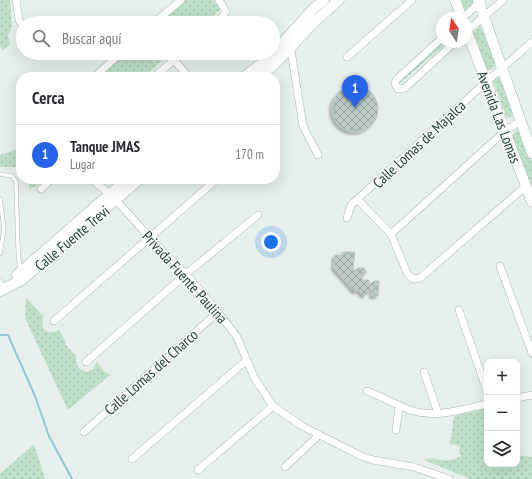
<!DOCTYPE html>
<html lang="es">
<head>
<meta charset="utf-8">
<style>
  :root { --surface:#fff; --page:#f7f7f7; --text:#2b2b33; --muted:#7c7c81; --line:#e1e1e2; --accent:#2563eb }
  body { margin:0; font-family:"PT Sans Narrow",sans-serif; background:var(--page); color:var(--text) }
  .controls { position:absolute; right:12px; bottom:12px; display:grid; overflow:hidden; border-radius:8px; box-shadow:0 4px 16px #0002 }
  .controls button { width:36px; height:36px; display:grid; place-items:center; padding:0; border:0; border-bottom:1px solid var(--line); background:var(--surface); color:var(--text); font:20px sans-serif }
  .compass { position:absolute; left:436px; top:12px; width:36px; height:36px; border-radius:50%; background:var(--surface); box-shadow:0 4px 16px #0002; rotate:348deg }
  .you { position:absolute; left:271px; top:242px; width:14px; height:14px; margin:-10px; border:3px solid #fff; border-radius:50%; background:#1a73e8; box-shadow:0 0 0 6px #1a73e833 }
  .badge { display:grid; place-items:center; width:26px; height:26px; border-radius:50%; background:var(--accent); color:#fff; font-size:13px; font-weight:700 }
  .pin { position:absolute; translate:-50% -33px; filter:drop-shadow(0 1px 2px #0008) }
  .pin::after { content:''; position:absolute; top:21px; width:14px; height:12px; background:inherit; clip-path:polygon(0 0,100% 0,50% 100%) }
  .list { margin:0; padding:0; list-style:none }
  h2 { display:flex; justify-content:space-between; align-items:center; height:52px; margin:0; padding:0 16px; font-size:17px }
  h2 small { font-size:13px; font-weight:400; color:var(--muted) }
  .list li { display:grid; grid-template-columns:26px 1fr auto; gap:12px; align-items:center; box-sizing:border-box; height:60px; padding:0 16px; border-top:1px solid var(--line) }
  .list b { display:block; font-size:15px; white-space:nowrap }
  .list p { margin:0; font-size:13px; white-space:nowrap; color:var(--muted) }
  .list em { font-size:13px; font-style:normal; color:var(--muted) }
  .icon { flex:none; width:22px; height:22px; fill:none; stroke:currentColor; stroke-width:2; stroke-linecap:round; stroke-linejoin:round }
  .map { position:relative; flex:none; width:532px; height:479px; overflow:hidden }
  .search { position:absolute; background:var(--surface); box-shadow:0 4px 16px #0002; left:16px; top:16px; width:264px; height:44px; display:flex; align-items:center; gap:10px; box-sizing:border-box; padding:0 14px; border-radius:22px; color:var(--muted); font-size:15px }
  .panel { position:absolute; background:var(--surface); box-shadow:0 4px 16px #0002; left:16px; top:72px; width:264px; height:112px; border-radius:16px }
  .map>svg:first-child { display:block }
</style>
</head>
<body>
<div class="map">
<svg width="532" height="479" viewBox="0 0 532 479">
  <defs>
    <pattern id="green-dots" width="8" height="8" patternUnits="userSpaceOnUse"><rect width="8" height="8" fill="#bfe0c8"/><path d="M2 2h.1M6 6h.1" fill="none" stroke="#a4c1ad" stroke-width="1.8" stroke-linecap="round"/></pattern>
    <pattern id="building-cross-hatch" width="8" height="8" patternUnits="userSpaceOnUse"><rect width="8" height="8" fill="#bbcac4"/><path d="M0 0l8 8M0 8l8-8" fill="none" stroke="#98a6a0"/></pattern>
    <filter id="shadow"><feDropShadow dx="-2.5" dy="2.5" stdDeviation="1" flood-color="#0004"/></filter>
  </defs>
  <rect width="100%" height="100%" fill="#e6efeb"/>
  <g fill="url(#green-dots)">
    <polygon points="0,0 10,0 12,27 8,35 10,45 3,50 0,47"/>
    <polygon points="184,0 213,0 221,9 205,23 158,23"/>
    <polygon points="460,0 476,0 476,1 467,10 463,8"/>
    <polygon points="479,27 481,27 495,62 495,66 491,70 487,70 474,33"/>
    <polygon points="442,42 448,42 400,83 399,82"/>
    <polygon points="124,53 171,53 143,77 97,77"/>
    <polygon points="497,77 501,79 514,113 511,117 507,118 493,81"/>
    <polygon points="516,130 519,130 532,162 532,190 512,136"/>
    <polygon points="18,149 19,167 0,167 0,155"/>
    <polygon points="29,179 45,179 36,186 29,189"/>
    <path d="M26 298 43 316C40 329 46 336 59 330L66 342 65 344 76 356C76 365 78 370 87 372L93 369 97 362 104 371 110 375 68 410 25 318Z"/>
    <path d="M487 408V464H517V455L532 457V479H470L424 460C435 455 443 466 461 456L459 452 460 446 450 444 454 416Z"/>
    <polygon points="34,444 45,479 0,479 0,474"/>
  </g>
  <g fill="none" stroke-linecap="round" stroke-linejoin="round">
    <polyline stroke="#8ec9d4" stroke-width="2" points="0,335 8,335 35,396 49,436 72,479"/>
  </g>
  <g fill="url(#building-cross-hatch)" stroke="#b8c9c2" filter="url(#shadow)">
    <circle cx="355" cy="109" r="23"/>
    <polygon points="343,252 355,252 353,268 355,271 358,268 364,268 367,272 362,276 362,280 369,280 369,285 374,281 379,281 378,296 372,296 372,288 364,296 358,290 355,292 334,268 335,255 343,256"/>
  </g>
  <g fill="none" stroke-linecap="round" stroke-linejoin="round">
    <g stroke="#a8b8b2" stroke-width="4.5">
      <g id="lane">
        <polyline points="0,174 12,176 16,181 18,248 20,271"/>
        <polyline points="0,199 4,229 0,254"/>
        <polyline points="0,280 4,288"/>
      </g>
    </g>
    <g stroke="#a8b8b2" stroke-width="8">
      <g id="street">
        <polyline points="16,0 19,20 23,27"/>
        <polyline points="463,18 482,0"/>
        <polyline points="154,23 181,0"/>
        <polyline points="216,23 226,12 219,0"/>
        <polyline points="466,32 503,0"/>
        <polyline points="442,38 396,80 395,84 398,89 405,88 455,42"/>
        <polyline points="290,44 303,126 318,155"/>
        <polyline points="347,57 412,0"/>
        <polyline points="174,60 189,77"/>
        <polyline points="94,77 121,53"/>
        <polyline points="154,77 182,53"/>
        <polyline points="92,179 116,200 150,238 186,274 218,312 237,337 254,377 273,406 302,426 361,456 373,460 414,467 449,479"/>
        <polyline points="41,189 52,179"/>
        <polyline points="358,200 391,234 407,273 413,279 420,278 526,186"/>
        <polyline points="347,218 351,205 486,82 532,42"/>
        <polyline points="391,234 504,132 520,121"/>
        <polyline points="500,266 532,353"/>
        <polyline points="459,310 487,391"/>
        <polyline points="54,321 217,179"/>
        <polyline points="86,362 186,274 258,215"/>
        <polyline points="424,372 438,413"/>
        <path d="M367 391C383 397 397 406 413 411 437 418 463 409 487 404"/>
        <polyline points="517,398 532,395"/>
        <polyline points="396,430 399,406"/>
        <polyline points="84,432 218,312"/>
        <polyline points="132,459 247,360"/>
        <polyline points="285,467 319,435"/>
        <polyline points="198,470 273,406"/>
      </g>
    </g>
    <g stroke="#a4bbb3" stroke-width="11">
      <g id="secondary">
        <polyline points="455,0 462,18"/>
        <polyline points="478,0 532,153"/>
        <polyline points="466,29 532,202"/>
        <polyline points="244,77 269,58 312,10 324,0"/>
        <polyline points="259,77 275,64 313,23 339,0"/>
        <polyline points="17,275 127,179"/>
        <polyline points="0,291 23,279 140,179"/>
      </g>
    </g>
    <use href="#lane" stroke="#fff" stroke-width="3.5"/>
    <use href="#street" stroke="#fff" stroke-width="7"/>
    <use href="#secondary" stroke="#fff" stroke-width="10"/>
  </g>
  <g text-anchor="middle" dominant-baseline="central" stroke-width="3" stroke-linejoin="round" paint-order="stroke">
    <g font-size="15" fill="#24423a" stroke="#f7fbf9">
      <text transform="translate(499 117) rotate(69)">Avenida Las Lomas</text>
      <text transform="translate(419 144) rotate(-43)">Calle Lomas de Majalca</text>
      <text transform="translate(72 238) rotate(-40)">Calle Fuente Trevi</text>
      <text transform="translate(185 277) rotate(48)">Privada Fuente Paulina</text>
      <text transform="translate(151 372) rotate(-42)">Calle Lomas del Charco</text>
    </g>
  </g>
</svg>
<div class="controls">
<button>+</button>
<button>−</button>
<button><svg class="icon" aria-label="layers" viewBox="0 0 24 24"><path d="M12 4l9 5-9 5-9-5zM3 14l9 5 9-5"/></svg></button>
</div>
<svg class="compass" viewBox="-18 -18 36 36"><path d="M0-13l5 13h-10z" fill="#e53935"/><path d="M0 13l5-13h-10z" fill="#7c7c81"/></svg>
<div class="you"></div>
<div class="pin badge" style="left:355px;top:108px">1</div>
<div class="search"><svg class="icon" aria-label="search" viewBox="0 0 24 24"><circle cx="10" cy="10" r="6"/><path d="M15 15l6 6"/></svg>Buscar aquí</div>
<section class="panel">
<h2>Cerca<small></small></h2>
<ul class="list">
<li><span class="badge">1</span><div><b>Tanque JMAS</b><p>Lugar</p></div><em>170 m</em></li>
</ul>
</section>
</div>
</body>
</html>
